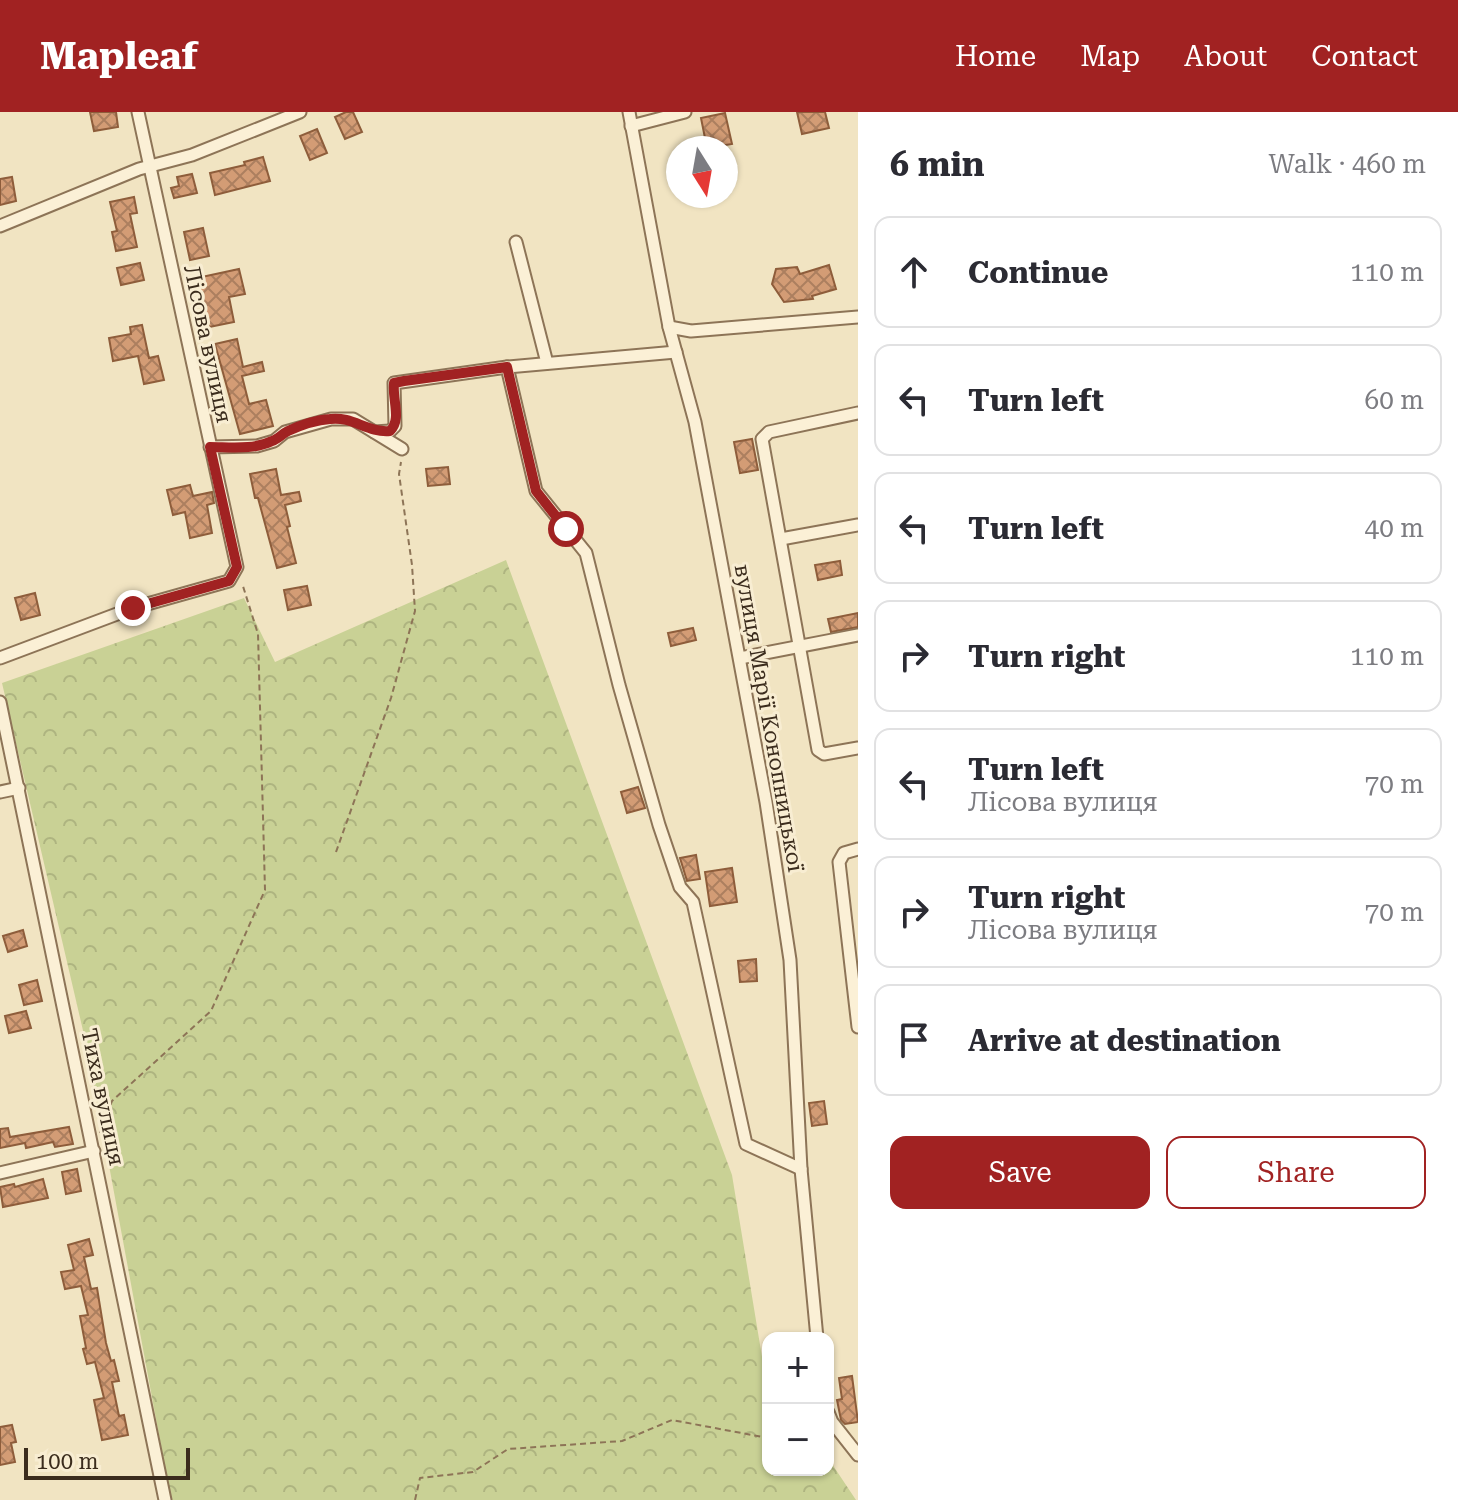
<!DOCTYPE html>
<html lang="en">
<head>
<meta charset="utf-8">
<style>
  :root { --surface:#fff; --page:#f7f7f7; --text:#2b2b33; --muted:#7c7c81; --line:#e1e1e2; --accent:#a12222 }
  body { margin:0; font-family:"Roboto Serif",serif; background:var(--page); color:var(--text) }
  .controls { position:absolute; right:24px; bottom:24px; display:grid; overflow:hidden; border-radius:16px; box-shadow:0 2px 6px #0004 }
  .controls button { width:72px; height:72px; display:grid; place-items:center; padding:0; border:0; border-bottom:2px solid var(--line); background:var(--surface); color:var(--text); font:40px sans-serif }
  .compass { position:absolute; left:666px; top:24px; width:72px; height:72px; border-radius:50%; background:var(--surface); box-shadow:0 2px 6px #0004; rotate:169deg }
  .scale { position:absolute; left:24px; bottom:20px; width:166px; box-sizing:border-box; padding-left:8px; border:4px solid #3b2c1d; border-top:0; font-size:22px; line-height:28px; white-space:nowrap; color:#3b2c1d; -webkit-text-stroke:6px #f8edd2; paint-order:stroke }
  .stop { position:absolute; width:24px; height:24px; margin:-18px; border:6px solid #a12222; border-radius:50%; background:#fff }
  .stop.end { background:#a12222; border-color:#fff; box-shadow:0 2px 8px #0008 }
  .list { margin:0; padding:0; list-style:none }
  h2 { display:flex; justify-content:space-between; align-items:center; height:104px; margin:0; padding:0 32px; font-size:34px }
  h2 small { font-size:26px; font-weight:400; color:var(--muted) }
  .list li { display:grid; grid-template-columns:52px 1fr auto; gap:24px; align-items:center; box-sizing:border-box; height:112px; margin:0 16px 16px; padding:0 16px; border:2px solid var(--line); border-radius:16px }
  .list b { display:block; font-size:30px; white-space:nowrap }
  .list p { margin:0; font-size:26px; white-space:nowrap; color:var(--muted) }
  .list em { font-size:26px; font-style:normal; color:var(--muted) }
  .actions { display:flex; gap:16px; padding:24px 32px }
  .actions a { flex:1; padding:18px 0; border:2px solid var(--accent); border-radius:16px; text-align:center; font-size:28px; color:var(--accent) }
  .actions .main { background:var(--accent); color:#fff }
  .icon { flex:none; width:44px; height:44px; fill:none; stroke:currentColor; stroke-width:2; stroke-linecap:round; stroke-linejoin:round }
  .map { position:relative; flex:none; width:858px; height:1388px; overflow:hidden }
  header { display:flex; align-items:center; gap:48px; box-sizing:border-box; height:112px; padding:0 40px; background:var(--accent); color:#fff }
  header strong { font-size:38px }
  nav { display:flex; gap:44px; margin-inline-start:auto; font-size:28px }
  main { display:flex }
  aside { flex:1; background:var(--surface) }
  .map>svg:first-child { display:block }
</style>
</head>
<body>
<header>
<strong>Mapleaf</strong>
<nav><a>Home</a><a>Map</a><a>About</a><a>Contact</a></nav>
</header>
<main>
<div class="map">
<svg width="858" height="1388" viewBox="0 0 858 1388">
  <defs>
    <pattern id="forest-crowns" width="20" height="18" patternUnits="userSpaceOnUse" patternTransform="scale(2)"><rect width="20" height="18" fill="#c9d195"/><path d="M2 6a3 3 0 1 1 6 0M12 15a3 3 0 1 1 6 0" fill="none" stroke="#aeb480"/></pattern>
    <pattern id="building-cross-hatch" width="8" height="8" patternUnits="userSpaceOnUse" patternTransform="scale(2)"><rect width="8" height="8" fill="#d39c75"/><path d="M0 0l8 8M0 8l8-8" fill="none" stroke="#ac7f5f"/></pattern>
  </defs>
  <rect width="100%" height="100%" fill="#f1e4c2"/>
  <polygon fill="url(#forest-crowns)" points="506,448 732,1063 764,1257 768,1269 768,1358 828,1358 828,1346 856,1388 171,1388 88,940 2,571 244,486 275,550"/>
  <g fill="url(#building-cross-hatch)" stroke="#8e5d3b" stroke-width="2">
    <polygon points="90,0 116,0 118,15 94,19"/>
    <polygon points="346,0 353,0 362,20 345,27 335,5"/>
    <polygon points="797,0 825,0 829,16 802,22"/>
    <polygon points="725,1 732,32 707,36 701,6"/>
    <polygon points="317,17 327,41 310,48 300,24"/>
    <polygon points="263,45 270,69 215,83 210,61 245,53 244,50"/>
    <polygon points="192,62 197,81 174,86 171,76 179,74 177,65"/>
    <polygon points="12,65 16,89 0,93 0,67"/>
    <polygon points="134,85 137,101 130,102 137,135 116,139 112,120 117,119 110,90"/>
    <polygon points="203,116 209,144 190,148 184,120"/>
    <polygon points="140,151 144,168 121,173 117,156"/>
    <polygon points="829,153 836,177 812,184 813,187 784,190 772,172 776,157 797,155 800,162"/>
    <polygon points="239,157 245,182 229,185 234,210 209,215 197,166"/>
    <polygon points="142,213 149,246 158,244 164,268 144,272 138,244 113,249 109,226 131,222 130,215"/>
    <polygon points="237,227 243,255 262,250 264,259 242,264 249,292 266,288 273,314 240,322 215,232"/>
    <polygon points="752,327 758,358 740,361 734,330"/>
    <polygon points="448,355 450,372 428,374 426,357"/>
    <polygon points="276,357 281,383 299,380 301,389 285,393 290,414 287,415 296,451 277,456 258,386 255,386 250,362"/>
    <polygon points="190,373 193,384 212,380 214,391 207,393 212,421 190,426 185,400 173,403 167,378"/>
    <polygon points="840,449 842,463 818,468 815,453"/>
    <polygon points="307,474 311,493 288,498 284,478"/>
    <polygon points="35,481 40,503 21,508 15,486"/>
    <polygon points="858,501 858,515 831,520 828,507"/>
    <polygon points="693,516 696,528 671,534 668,521"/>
    <polygon points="638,675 645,696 627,701 621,680"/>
    <polygon points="696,743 700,767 687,769 680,746"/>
    <polygon points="732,756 737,790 710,794 705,760"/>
    <polygon points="23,818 27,834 8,840 3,824"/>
    <polygon points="756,847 757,869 740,870 738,849"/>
    <polygon points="37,868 42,889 24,893 19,873"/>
    <polygon points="26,899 31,916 9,921 5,904"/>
    <polygon points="824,989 827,1012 812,1014 809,991"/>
    <polygon points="69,1015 73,1032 55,1035 53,1030 26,1036 25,1031 0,1036 0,1017 8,1016 10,1025"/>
    <polygon points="77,1057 81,1079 66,1082 62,1060"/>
    <polygon points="43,1067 48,1086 3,1095 0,1075 14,1072 15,1075"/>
    <polygon points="89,1127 93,1143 84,1145 91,1177 97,1176 106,1231 111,1249 114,1248 119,1269 112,1270 119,1304 124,1303 128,1323 102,1328 94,1288 104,1286 95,1250 87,1252 83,1237 86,1236 80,1204 88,1203 81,1174 65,1177 61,1160 74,1158 68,1133"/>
    <polygon points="852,1264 858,1310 845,1312 841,1308 837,1288 842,1287 839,1266"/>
    <polygon points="12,1313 16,1330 11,1331 15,1350 0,1353 0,1315"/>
  </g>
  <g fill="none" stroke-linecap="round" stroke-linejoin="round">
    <g stroke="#8d7457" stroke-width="15">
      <g id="minor">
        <polyline points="629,0 669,215 695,310 766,690 790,848 801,1057 817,1226"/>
        <polyline points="631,14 685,0"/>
        <polyline points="0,114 139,57 192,43 300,0"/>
        <polyline points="516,130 547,251"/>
        <polyline points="669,215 691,219 858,205"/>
        <polyline points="507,255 676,240"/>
        <polyline points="858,301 769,320 762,327 818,638 824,642 858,636"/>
        <polyline points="374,320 390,319 395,314 394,271 507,255 536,379 586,441 619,573 659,713 680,775 693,790 746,1032 801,1057"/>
        <polyline points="210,335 257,334 274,329 285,320 331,307 353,307 402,337"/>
        <polyline points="781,427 858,413"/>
        <polyline points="0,546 133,496 229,469 237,455 138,0"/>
        <polyline points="740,546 858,523"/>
        <polyline points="0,590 165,1388"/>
        <polyline points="0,680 19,676"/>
        <polyline points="858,737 844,741 839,750 858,915"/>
        <polyline points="0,1061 94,1039"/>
        <polyline points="828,1300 832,1310 858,1343"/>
      </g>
    </g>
    <g stroke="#8d7457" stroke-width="2" stroke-dasharray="6 4" stroke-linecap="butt">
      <polyline points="336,740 391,586 415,499 412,453 399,362 401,350"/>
      <polyline points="100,1021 112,989 211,899 265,778 258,522 242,471"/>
      <polyline points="415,1388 420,1366 473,1360 508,1337 622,1329 672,1308 768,1326"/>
    </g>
    <use href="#minor" stroke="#fbf0d6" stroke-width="11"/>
  </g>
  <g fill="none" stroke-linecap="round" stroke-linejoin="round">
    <path stroke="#a12222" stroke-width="10" d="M133 496 229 469 237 455 210 335C230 335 254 338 272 329 278 327 282 322 288 319 301 313 316 308 330 307 353 304 367 321 390 319 402 307 392 288 394 271L404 269 507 255 536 379 566 417"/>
  </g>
  <g text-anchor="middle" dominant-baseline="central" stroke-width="6" stroke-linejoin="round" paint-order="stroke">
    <g font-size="22" fill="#3b2c1d" stroke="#f8edd2">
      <text transform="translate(208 232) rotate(78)">Лісова вулиця</text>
      <text transform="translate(769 606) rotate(80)">вулиця Марії Конопницької</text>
      <text transform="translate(103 985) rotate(78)">Тиха вулиця</text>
    </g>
  </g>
</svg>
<div class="controls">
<button>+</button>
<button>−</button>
</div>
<svg class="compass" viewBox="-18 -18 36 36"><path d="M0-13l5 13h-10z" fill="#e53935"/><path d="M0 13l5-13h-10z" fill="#7c7c81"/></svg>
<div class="scale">100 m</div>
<div class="stop" style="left:566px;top:417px"></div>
<div class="stop end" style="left:133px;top:496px"></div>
</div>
<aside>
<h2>6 min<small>Walk · 460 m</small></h2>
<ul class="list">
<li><svg class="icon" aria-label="ahead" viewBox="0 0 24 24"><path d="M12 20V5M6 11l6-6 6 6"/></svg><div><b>Continue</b></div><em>110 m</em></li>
<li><svg class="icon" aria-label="left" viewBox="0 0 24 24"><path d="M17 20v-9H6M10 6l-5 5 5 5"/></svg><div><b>Turn left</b></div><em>60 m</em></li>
<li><svg class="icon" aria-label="left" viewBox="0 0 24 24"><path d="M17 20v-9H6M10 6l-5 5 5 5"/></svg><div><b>Turn left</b></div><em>40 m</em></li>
<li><svg class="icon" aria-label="right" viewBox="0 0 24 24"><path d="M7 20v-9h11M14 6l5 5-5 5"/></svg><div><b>Turn right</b></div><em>110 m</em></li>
<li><svg class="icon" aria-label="left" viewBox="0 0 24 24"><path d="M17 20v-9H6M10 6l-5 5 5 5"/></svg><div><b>Turn left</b><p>Лісова вулиця</p></div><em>70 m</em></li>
<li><svg class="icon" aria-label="right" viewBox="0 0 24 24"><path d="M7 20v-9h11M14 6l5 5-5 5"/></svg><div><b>Turn right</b><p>Лісова вулиця</p></div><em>70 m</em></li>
<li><svg class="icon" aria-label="arrive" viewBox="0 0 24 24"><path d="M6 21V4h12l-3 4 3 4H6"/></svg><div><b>Arrive at destination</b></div></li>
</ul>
<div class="actions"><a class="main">Save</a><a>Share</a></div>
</aside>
</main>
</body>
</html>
